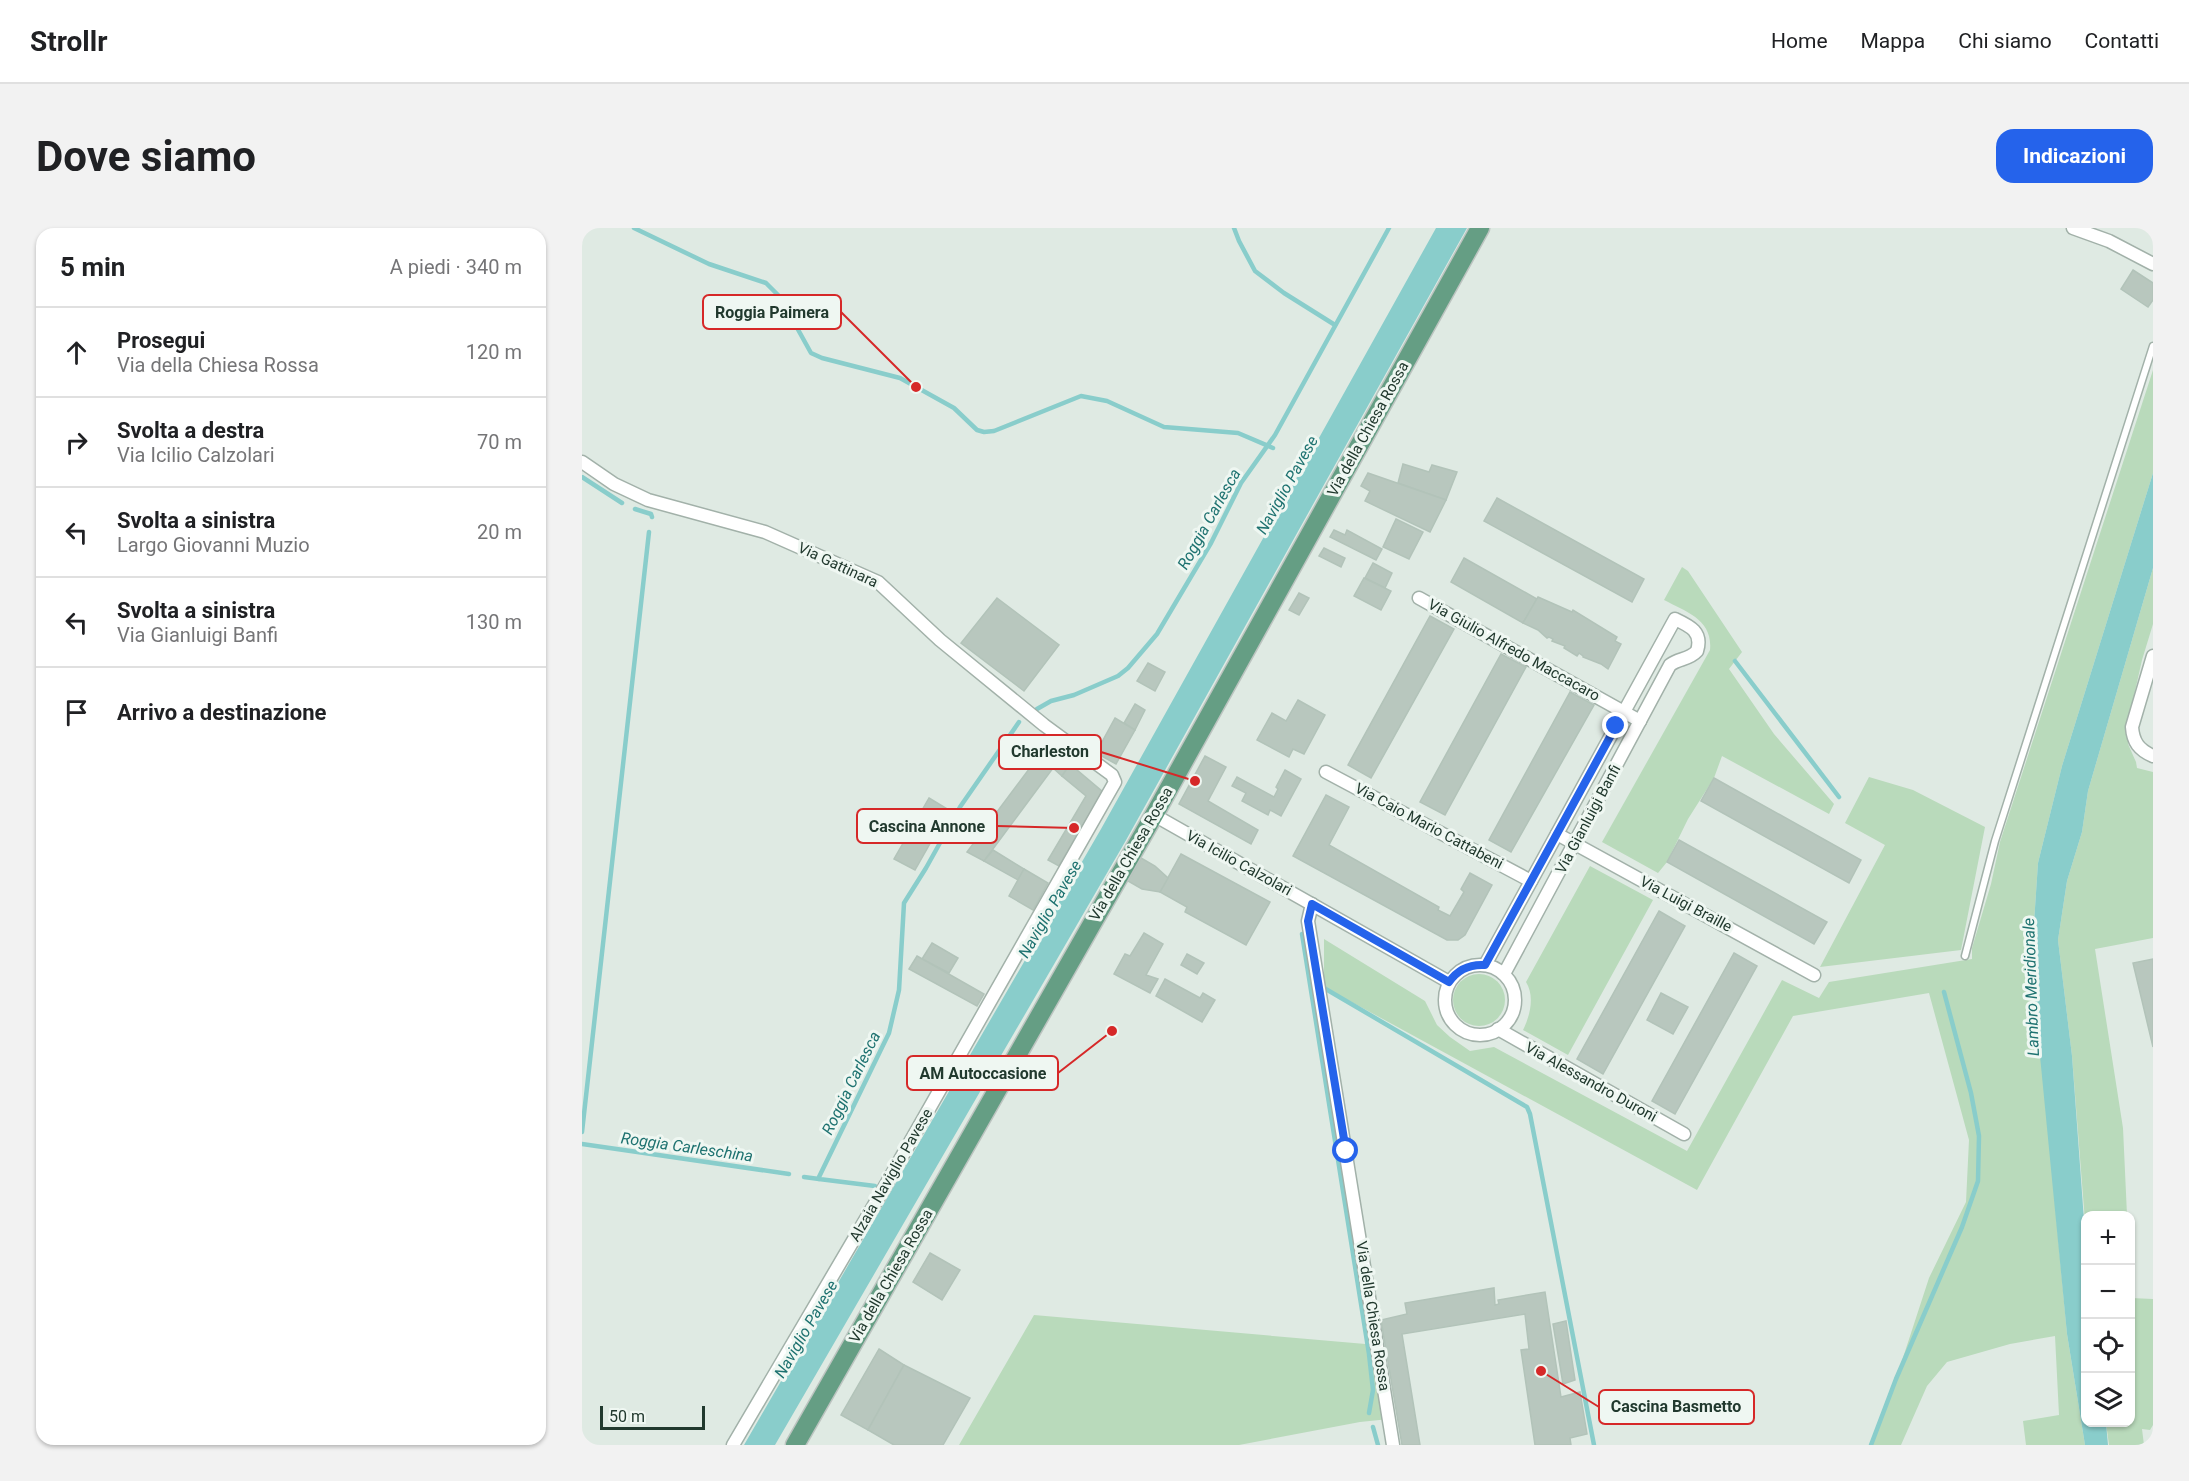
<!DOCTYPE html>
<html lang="it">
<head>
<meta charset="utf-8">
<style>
  :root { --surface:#fff; --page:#f2f2f2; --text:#202124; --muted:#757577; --line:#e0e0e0; --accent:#2563eb }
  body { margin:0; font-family:Roboto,sans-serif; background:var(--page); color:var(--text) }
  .controls { position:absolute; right:18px; bottom:18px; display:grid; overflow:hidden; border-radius:12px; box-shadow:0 2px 4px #0004 }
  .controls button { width:54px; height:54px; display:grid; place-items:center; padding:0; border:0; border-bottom:2px solid var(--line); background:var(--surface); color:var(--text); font:30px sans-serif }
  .scale { position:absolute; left:18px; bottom:15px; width:105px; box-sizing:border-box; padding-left:6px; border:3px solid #21392e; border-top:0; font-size:16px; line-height:21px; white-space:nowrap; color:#21392e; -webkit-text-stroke:4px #eff7f2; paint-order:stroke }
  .stop { position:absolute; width:18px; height:18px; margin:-14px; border:4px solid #2563eb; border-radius:50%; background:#fff }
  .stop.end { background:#2563eb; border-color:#fff; box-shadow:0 2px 6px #0008 }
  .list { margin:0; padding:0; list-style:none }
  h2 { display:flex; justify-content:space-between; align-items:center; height:78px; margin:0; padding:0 24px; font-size:26px }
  h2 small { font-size:20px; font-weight:400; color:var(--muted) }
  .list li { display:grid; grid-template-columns:39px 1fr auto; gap:18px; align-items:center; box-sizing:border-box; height:90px; padding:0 24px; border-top:2px solid var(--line) }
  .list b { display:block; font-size:22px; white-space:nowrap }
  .list p { margin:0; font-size:20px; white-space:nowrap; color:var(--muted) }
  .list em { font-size:20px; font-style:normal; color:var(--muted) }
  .icon { flex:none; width:33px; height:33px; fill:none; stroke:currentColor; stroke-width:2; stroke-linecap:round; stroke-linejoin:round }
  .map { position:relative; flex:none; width:1571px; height:1217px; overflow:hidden; border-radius:18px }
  header { display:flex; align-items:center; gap:36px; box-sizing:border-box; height:84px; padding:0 30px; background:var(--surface); border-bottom:2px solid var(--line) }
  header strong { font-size:28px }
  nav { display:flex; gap:33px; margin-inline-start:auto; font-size:21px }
  .intro { display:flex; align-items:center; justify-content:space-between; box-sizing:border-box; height:144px; padding:0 36px }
  h1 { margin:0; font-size:42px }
  .button { padding:15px 27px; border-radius:18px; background:var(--accent); color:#fff; font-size:21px; font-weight:700 }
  main { display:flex; gap:36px; padding:0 36px }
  aside { flex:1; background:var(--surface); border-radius:18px; box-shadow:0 2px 4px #0004 }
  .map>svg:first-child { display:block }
</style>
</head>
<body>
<header>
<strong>Strollr</strong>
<nav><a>Home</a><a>Mappa</a><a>Chi siamo</a><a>Contatti</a></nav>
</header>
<div class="intro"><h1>Dove siamo</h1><a class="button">Indicazioni</a></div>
<main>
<aside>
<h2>5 min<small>A piedi · 340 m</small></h2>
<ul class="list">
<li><svg class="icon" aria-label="ahead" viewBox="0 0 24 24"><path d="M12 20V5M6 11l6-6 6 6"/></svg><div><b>Prosegui</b><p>Via della Chiesa Rossa</p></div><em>120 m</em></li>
<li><svg class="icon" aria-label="right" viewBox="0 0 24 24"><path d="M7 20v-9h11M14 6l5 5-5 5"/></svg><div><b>Svolta a destra</b><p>Via Icilio Calzolari</p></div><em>70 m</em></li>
<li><svg class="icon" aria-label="left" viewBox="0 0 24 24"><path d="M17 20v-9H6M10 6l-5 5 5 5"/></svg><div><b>Svolta a sinistra</b><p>Largo Giovanni Muzio</p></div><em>20 m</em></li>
<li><svg class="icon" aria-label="left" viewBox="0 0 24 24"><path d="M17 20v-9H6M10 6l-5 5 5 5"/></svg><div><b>Svolta a sinistra</b><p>Via Gianluigi Banfi</p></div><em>130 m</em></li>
<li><svg class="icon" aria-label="arrive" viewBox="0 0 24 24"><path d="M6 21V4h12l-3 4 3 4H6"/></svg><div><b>Arrivo a destinazione</b></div></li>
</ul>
</aside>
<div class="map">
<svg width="1571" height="1217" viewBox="0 0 1571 1217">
  <rect width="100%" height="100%" fill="#dfeae3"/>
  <g fill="#b9dabb">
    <polygon points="1571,142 1571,245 1480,538 1456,635 1450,725 1485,1106 1503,1217 1444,1217 1441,1193 1477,1187 1473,1108 1428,1116 1365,1134 1345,1158 1319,1217 1289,1217 1314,1151 1347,1050 1384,974 1387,912 1347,765 1211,788 1115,962 742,759 742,711 843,773 855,797 868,809 888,823 912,819 1105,923 1200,752 1237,770 1247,754 1390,731 1390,720 1409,656 1418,614"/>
    <path d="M1100 339 1106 343 1160 424 1147 441 1192 506 1252 576 1247 586 1140 528 1132 550 1106 591 1085 634 1076 645 1020 614 1128 422C1131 392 1105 384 1082 372Z"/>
    <polygon points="1571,340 1571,396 1560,432 1547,490 1546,516 1554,534 1555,540 1571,544 1571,710 1513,721 1541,900 1545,987 1504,988 1504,1006 1490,828 1476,712 1485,653 1500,604 1506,563"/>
    <polygon points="1287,549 1331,562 1403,599 1379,722 1238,739 1303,617 1263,595"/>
    <path d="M1008 638 1071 672 986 827 941 802C948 788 953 768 944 754Z"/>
    <circle cx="897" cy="772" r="26"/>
    <polygon points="1549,1070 1571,1071 1571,1197 1568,1202 1560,1201 1562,1217 1527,1217 1524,1195 1548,1194"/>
    <polygon points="452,1087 795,1117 807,1191 778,1194 657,1217 377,1217"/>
  </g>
  <g fill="#89cdcb">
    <polygon points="854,0 885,0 543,614 193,1217 162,1217 519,601"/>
    <polygon points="1571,245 1571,340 1506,563 1500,604 1485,653 1476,712 1490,828 1503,1006 1504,1194 1524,1195 1526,1217 1503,1217 1485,1106 1452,766 1450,725 1456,635 1480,538"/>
  </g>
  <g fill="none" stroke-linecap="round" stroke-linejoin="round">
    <g stroke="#89cdcb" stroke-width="4.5">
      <polyline points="52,0 127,36 184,55 198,69 229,125 240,130 318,150 372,180 395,202 402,204 412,203 499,168 525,173 582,199 656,205 691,220"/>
      <polyline points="652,0 657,13 673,43 702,65 753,97"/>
      <polyline points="0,249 40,275"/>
      <polyline points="53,281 69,286 70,289"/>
      <polyline points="1153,433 1257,569"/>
      <polyline points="455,481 469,473 492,467 536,448 546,440 575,406 629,315 659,255 693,207 807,0"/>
      <polyline points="720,706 787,1126 791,1162 787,1185"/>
      <polyline points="742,760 945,879 948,886 1012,1217"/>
      <polyline points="0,904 67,304"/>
      <polyline points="0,916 207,946"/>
      <polyline points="222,949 237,951"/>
      <polyline points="293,958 237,951 237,949 307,805 317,762 322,675 344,640 378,579 437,494"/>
      <polyline points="791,1199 796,1217"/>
      <polyline points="1289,1217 1314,1151 1380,999 1396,953 1397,908 1389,865 1362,764"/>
    </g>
  </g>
  <g fill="#b8c7be" stroke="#b2c3b9" stroke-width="1.5">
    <polygon points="1551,42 1571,55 1571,72 1566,79 1539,61"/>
    <polygon points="821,236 847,244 850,237 875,244 864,272 816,255"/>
    <polygon points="786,245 864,272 848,304 783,273 788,263 779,258"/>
    <polygon points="915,270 1062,351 1050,374 902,293"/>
    <polygon points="814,291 841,304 827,331 801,319"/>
    <polygon points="752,302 763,307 765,302 800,321 794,332 748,309"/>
    <polygon points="742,320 763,330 759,339 737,328"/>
    <polygon points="882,330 955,371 941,395 869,354"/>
    <polygon points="791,335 810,345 803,360 783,350"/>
    <polygon points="782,350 809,363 799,382 772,368"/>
    <polygon points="717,365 727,370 717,387 707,382"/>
    <polygon points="956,369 990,384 991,382 1035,409 1033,413 1039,416 1026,441 1019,436 1001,429 1001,428 997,425 995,428 982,420 983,418 970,413 971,411 967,409 965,410 956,402 941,395"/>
    <polygon points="415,370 477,417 442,463 379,415"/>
    <polygon points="848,388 872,401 789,550 766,537"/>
    <polygon points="919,426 944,439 863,587 838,574"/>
    <polygon points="566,435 583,444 573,463 555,453"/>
    <polygon points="988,464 1012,477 929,624 907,612"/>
    <polygon points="716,472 743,487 722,526 711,521 707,529 675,512 690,485 704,493"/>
    <polygon points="553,476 563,482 553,502 542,495"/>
    <polygon points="533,490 553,502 534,536 514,525"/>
    <polygon points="465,517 488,536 480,548 471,540 402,633 385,624"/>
    <polygon points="623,528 644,539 626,573 676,602 669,616 597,576"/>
    <polygon points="488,536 521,564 477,638 466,632 504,568 480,548"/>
    <polygon points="703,542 719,551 699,588 688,582 686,587 660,573 664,565 650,558 655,549 692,569 696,561 694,559"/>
    <polygon points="1132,550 1279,632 1267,655 1119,573"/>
    <polygon points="744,567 767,579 747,617 857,679 856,682 868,688 882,664 879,661 888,645 910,657 883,707 876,712 865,712 711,628"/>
    <polygon points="347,570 367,582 333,642 312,631"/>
    <polygon points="1097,612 1245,694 1232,716 1085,634"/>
    <polygon points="411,622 442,641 436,652 402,633"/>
    <polygon points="599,626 688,674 664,717 603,684 605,679 578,664"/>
    <polygon points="559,630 573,638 586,650 578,664 560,661 546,653"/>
    <polygon points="442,641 466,655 451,682 427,668"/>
    <polygon points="1077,683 1103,698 1021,846 995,831"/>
    <polygon points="562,705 581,716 564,747 576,751 568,765 532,746 543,726 548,728"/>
    <polygon points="350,715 376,730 367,745 340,731"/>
    <polygon points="1152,725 1175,738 1093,886 1070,873"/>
    <polygon points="605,726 622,735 615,746 599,737"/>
    <polygon points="335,728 402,766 395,778 327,741"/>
    <polygon points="1571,731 1571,819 1551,735"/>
    <polygon points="583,751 618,770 621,765 633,772 620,794 574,768"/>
    <polygon points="1079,765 1106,779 1091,806 1065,792"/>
    <polygon points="348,1025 378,1042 360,1072 331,1054"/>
    <polygon points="912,1060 913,1077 917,1076 916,1072 963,1064 979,1169 998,1164 1005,1206 988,1210 989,1217 953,1217 939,1122 947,1121 943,1086 820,1106 838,1217 820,1217 799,1092 825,1086 823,1075"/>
    <polygon points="984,1093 993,1152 981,1156 971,1096"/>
    <polygon points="297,1121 322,1137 286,1202 259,1187"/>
    <polygon points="322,1137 388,1170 361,1217 312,1217 286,1202"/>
  </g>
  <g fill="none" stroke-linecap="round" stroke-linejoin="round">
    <g stroke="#a2b1a9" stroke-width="9">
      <polyline id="service" points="1383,728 1413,613 1571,118"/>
    </g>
    <g stroke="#a2b1a9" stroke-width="15">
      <g id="minor">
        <polyline points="1491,0 1527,13 1571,36"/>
        <polyline points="0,234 32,256 66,272 183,304 296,354 358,412 462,497 530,547 533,554 298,967 151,1217"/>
        <polyline points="837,370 1058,493"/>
        <path d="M1571 428 1550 499C1551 514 1557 522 1571 528"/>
        <polyline points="744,544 949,653"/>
        <polyline points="572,587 867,754"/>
        <polyline points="975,606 1232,747"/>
        <polyline points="730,676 726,693 811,1217"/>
        <path d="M903 737 1093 391C1108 398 1121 404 1115 423 1107 432 1097 430 1088 437L922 746"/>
        <circle cx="898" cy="772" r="35"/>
        <polyline points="916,801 1102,906"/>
      </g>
    </g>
    <g stroke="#bcc4c0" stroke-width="21">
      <polyline id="primary" points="213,1217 572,587 898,0"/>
    </g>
    <use href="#service" stroke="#fff" stroke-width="6"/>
    <use href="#minor" stroke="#fff" stroke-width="12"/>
    <use href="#primary" stroke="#659e84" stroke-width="18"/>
  </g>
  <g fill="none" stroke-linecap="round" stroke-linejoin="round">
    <path stroke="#2563eb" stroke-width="8" d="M764 923 726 693 730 676 867 754C876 741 888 736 903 737L1034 498"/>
  </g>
  <g text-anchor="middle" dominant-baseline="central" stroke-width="6" stroke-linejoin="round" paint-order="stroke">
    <g font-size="15" fill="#21392e" stroke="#eff7f2">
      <text transform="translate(786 201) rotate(-61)">Via della Chiesa Rossa</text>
      <text transform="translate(256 337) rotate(25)">Via Gattinara</text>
      <text transform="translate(932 422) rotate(29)">Via Giulio Alfredo Maccacaro</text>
      <text transform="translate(1006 591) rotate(-62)">Via Gianluigi Banfi</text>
      <text transform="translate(847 598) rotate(28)">Via Caio Mario Cattabeni</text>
      <text transform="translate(549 626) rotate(-60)">Via della Chiesa Rossa</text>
      <text transform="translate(657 635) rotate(29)">Via Icilio Calzolari</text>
      <text transform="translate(1104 676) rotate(28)">Via Luigi Braille</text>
      <text transform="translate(1009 854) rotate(29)">Via Alessandro Duroni</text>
      <text transform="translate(309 947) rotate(-60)">Alzaia Naviglio Pavese</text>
      <text transform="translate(309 1048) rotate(-60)">Via della Chiesa Rossa</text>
      <text transform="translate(791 1088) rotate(81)">Via della Chiesa Rossa</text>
    </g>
    <g font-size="16" font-style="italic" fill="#1e7270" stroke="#eff7f2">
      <text transform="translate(705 257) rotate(-61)">Naviglio Pavese</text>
      <text transform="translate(627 291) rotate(-61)">Roggia Carlesca</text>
      <text transform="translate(468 681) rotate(-60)">Naviglio Pavese</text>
      <text transform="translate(1449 759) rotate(-92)">Lambro Meridionale</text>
      <text transform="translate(269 855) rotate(-64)">Roggia Carlesca</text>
      <text transform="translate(105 919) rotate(8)">Roggia Carleschina</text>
      <text transform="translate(224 1101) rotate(-60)">Naviglio Pavese</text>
    </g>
  </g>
  <path fill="none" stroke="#d62828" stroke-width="2" d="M334 159L259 84M613 553L519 524M492 600L415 598M530 803L476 845M959 1143L1017 1179"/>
  <g fill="#d62828" stroke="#eff7f2" stroke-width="2">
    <circle cx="334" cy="159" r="6"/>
    <circle cx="613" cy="553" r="6"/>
    <circle cx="492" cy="600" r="6"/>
    <circle cx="530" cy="803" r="6"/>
    <circle cx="959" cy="1143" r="6"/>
  </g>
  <g fill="#eff7f2" stroke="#d62828" stroke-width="2">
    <rect x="121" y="67" width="138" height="34" rx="6"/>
    <rect x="417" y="507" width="102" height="34" rx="6"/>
    <rect x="275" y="581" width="140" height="34" rx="6"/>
    <rect x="325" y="828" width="151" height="34" rx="6"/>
    <rect x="1017" y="1162" width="155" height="34" rx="6"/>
  </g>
  <g font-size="16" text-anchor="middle" font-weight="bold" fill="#21392e">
    <text x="190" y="90">Roggia Paimera</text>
    <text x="468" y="529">Charleston</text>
    <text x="345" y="604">Cascina Annone</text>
    <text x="401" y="851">AM Autoccasione</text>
    <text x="1094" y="1184">Cascina Basmetto</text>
  </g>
</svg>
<div class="controls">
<button>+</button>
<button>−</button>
<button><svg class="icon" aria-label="locate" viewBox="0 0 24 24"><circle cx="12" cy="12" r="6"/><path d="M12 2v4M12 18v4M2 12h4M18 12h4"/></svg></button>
<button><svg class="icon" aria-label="layers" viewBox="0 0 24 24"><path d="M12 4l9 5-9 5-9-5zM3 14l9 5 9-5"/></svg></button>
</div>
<div class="scale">50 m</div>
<div class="stop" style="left:764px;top:923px"></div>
<div class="stop end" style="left:1034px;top:498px"></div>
</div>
</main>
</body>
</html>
